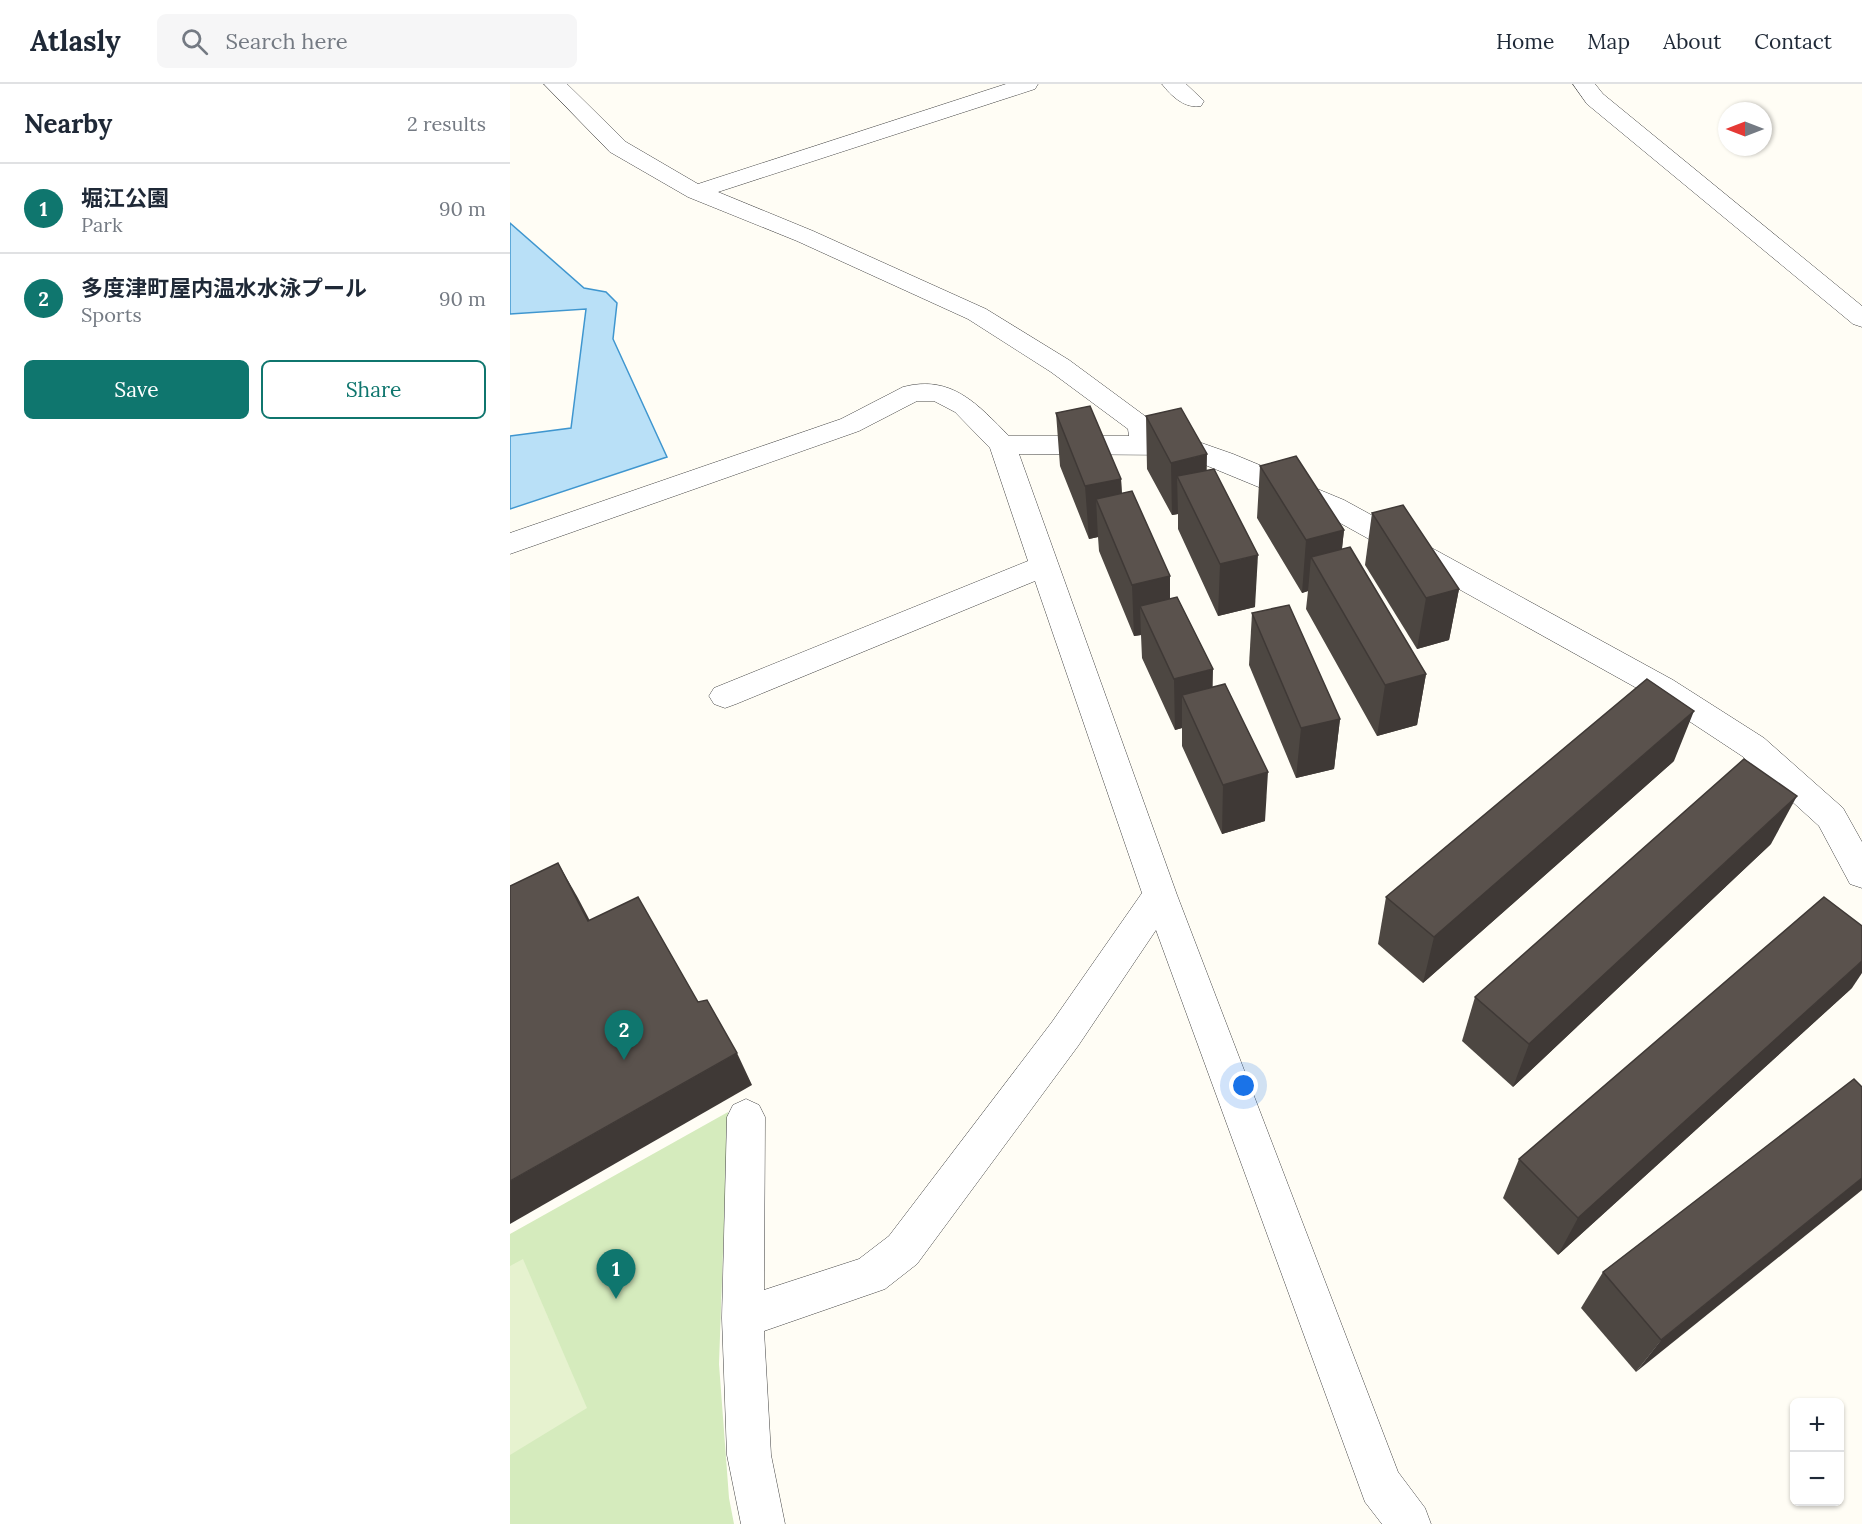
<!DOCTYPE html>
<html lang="en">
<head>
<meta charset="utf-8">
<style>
  :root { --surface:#fff; --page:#f6f6f7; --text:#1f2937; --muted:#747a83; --line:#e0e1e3; --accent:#0f766e }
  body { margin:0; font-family:Lora,"Noto Sans JP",serif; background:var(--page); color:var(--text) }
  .controls { position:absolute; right:18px; bottom:18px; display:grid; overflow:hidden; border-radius:9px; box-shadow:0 2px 4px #0004 }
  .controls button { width:54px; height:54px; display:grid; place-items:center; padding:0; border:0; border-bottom:2px solid var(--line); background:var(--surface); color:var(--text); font:30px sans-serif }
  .compass { position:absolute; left:1208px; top:18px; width:54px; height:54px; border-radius:50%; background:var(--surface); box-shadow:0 2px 4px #0004; rotate:270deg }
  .you { position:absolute; left:734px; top:1002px; width:21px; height:21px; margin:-15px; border:4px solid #fff; border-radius:50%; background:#1a73e8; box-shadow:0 0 0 9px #1a73e833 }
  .badge { display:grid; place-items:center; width:39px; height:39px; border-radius:50%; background:var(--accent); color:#fff; font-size:20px; font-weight:700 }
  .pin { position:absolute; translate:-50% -50px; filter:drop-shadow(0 2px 3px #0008) }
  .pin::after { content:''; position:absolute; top:32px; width:21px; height:18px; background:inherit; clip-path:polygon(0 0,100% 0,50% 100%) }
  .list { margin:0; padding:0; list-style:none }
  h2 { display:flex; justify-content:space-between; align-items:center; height:78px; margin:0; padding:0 24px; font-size:26px }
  h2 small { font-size:20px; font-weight:400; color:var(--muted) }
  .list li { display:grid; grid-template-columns:39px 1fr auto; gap:18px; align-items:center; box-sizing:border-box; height:90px; padding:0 24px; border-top:2px solid var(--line) }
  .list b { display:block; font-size:22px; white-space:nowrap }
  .list p { margin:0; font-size:20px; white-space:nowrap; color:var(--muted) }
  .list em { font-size:20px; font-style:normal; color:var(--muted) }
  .actions { display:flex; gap:12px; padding:18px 24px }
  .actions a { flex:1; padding:14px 0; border:2px solid var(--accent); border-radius:9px; text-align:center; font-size:21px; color:var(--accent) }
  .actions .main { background:var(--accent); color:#fff }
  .icon { flex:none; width:33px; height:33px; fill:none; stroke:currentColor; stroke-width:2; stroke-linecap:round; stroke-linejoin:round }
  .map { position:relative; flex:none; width:1352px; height:1440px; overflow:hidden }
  header { display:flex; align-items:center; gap:36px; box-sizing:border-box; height:84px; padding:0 30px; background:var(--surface); border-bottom:2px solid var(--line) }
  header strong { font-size:28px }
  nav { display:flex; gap:33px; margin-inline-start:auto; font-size:21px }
  .search { width:420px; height:54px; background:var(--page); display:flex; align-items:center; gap:15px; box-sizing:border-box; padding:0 21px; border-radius:9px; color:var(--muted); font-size:22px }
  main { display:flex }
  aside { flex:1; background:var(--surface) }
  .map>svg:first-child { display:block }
</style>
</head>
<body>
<header>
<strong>Atlasly</strong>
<div class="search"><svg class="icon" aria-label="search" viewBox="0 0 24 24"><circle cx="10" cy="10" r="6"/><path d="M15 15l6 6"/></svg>Search here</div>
<nav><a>Home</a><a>Map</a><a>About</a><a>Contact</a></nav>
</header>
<main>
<aside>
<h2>Nearby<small>2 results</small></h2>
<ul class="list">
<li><span class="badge">1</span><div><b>堀江公園</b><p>Park</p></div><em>90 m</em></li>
<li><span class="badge">2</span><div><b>多度津町屋内温水水泳プール</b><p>Sports</p></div><em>90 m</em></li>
</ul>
<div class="actions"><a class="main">Save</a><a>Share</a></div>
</aside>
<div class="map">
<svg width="1352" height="1440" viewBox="0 0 1352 1440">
  <rect width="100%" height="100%" fill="#fffdf5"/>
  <polygon fill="#d5ebbd" points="218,1028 209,1280 219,1414 224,1440 0,1440 0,1150"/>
  <polygon fill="#e6f2cf" points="13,1175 77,1324 0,1371 0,1182"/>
  <polygon fill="#b9e0f7" stroke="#3f96cf" stroke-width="1.5" points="0,139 74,204 96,208 107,219 103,255 157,373 0,425 0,352 61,344 76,225 0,230"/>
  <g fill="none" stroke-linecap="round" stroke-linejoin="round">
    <g stroke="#444" stroke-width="1">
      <g id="minor">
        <path d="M34 0H57L116 58 188 100 496 0H528L525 5 208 108 303 147 476 225 559 276 639 335 646 352 683 356 723 370 834 416 1163 596 1254 654 1333 724 1352 758V804L1340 800 1309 742 1232 672 1141 612 814 430 671 371 509 370 667 811 888 1388 915 1424 921 1440H872L855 1418 646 846 568 962 407 1180 375 1205 254 1247 261 1371 275 1440H231L217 1371 212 1234 217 1033 223 1021 236 1015 249 1021 255 1033 254 1206 349 1175 379 1152 542 938 632 809 525 497 226 620 215 624 204 620 199 612 204 604 518 477 480 364 445 328 424 317H407L349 347 0 470V449L331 335 393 303C442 290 468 321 499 352H619L618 345 541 288 458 235 287 157 178 113 100 68Z"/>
        <path d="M652 0H676L694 17 691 22C675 25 661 12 652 0Z"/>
        <polygon points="1063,0 1085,0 1093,10 1352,222 1352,243 1343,240 1077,20"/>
      </g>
    </g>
    <use href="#minor" fill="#fff" fill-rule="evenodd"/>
  </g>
  <g fill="#4d4742">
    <polygon points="546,329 611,395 612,409 660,492 660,515 702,603 755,737 712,750 672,662 672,644 665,646 632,574 631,551 624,552 589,467 588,453 579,455 550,382"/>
    <polygon points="636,332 696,386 745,523 708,532 668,445 668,430 662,431 637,385"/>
    <polygon points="750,382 834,446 832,465 916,590 907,641 867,652 796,525 798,507 792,509 747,434"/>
    <polygon points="862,429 949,505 939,556 907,565 855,481"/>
    <polygon points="742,529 830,635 824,685 786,694 739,581"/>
    <polygon points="1164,677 913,899 868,860 876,813"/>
    <polygon points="1261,760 1003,1003 952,957 965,913"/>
    <polygon points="1342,904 1048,1171 993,1114 1009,1075"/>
    <polygon points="1352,1003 1126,1288 1071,1224 1093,1188"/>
  </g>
  <g fill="#3f3936">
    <polygon points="697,370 696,423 667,392 668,430 662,431 661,379"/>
    <polygon points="611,395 613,447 586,415 588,453 579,455 575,402"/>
    <polygon points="834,446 828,498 801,473 798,507 792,509 796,456"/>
    <polygon points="748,471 745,523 708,532 710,480"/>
    <polygon points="660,492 660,544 630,522 631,551 624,552 622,501"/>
    <polygon points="949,505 939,556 907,565 916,514"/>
    <polygon points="703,585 702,636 672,611 672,644 665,646 664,595"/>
    <polygon points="916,590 907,641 867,652 875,601"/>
    <polygon points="1184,627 1164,677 913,899 924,853"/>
    <polygon points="830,635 824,685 786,694 791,644"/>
    <polygon points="758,688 755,737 712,750 713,701"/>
    <polygon points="1287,712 1261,760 1003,1003 1019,960"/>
    <polygon points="48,779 68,814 98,871 78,837"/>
    <polygon points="1352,877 1352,889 1342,904 1048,1171 1068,1134"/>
    <polygon points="227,969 242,1001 0,1140 0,1097"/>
    <polygon points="1352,1094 1352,1106 1126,1288 1151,1256"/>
  </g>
  <g fill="#5a524d" stroke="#3f3936" stroke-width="1.5">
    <polygon points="580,322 611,395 575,402 546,329"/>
    <polygon points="671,324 697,370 661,379 636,332"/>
    <polygon points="786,372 834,446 796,456 750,382"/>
    <polygon points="704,385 748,471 710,480 667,392"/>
    <polygon points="622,407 660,492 622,501 586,415"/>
    <polygon points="893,421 949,505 916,514 862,429"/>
    <polygon points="840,463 916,590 875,601 801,473"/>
    <polygon points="667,513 703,585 664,595 630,522"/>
    <polygon points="779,521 830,635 791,644 742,529"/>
    <polygon points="1137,595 1184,627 924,853 876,813"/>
    <polygon points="715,600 758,688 713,701 672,611"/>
    <polygon points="1234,675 1287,712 1019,960 965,913"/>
    <polygon points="48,779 78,837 128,813 188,918 197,916 227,969 0,1097 0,802"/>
    <polygon points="1314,813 1352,842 1352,877 1068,1134 1009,1075"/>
    <polygon points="1344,995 1352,1003 1352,1094 1151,1256 1093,1188"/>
  </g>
</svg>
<div class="controls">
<button>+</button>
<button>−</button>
</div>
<svg class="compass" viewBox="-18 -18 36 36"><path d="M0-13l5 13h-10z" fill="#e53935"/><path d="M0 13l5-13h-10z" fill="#747a83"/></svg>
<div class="you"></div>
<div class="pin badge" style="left:106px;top:1215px">1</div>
<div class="pin badge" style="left:114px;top:976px">2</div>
</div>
</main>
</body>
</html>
